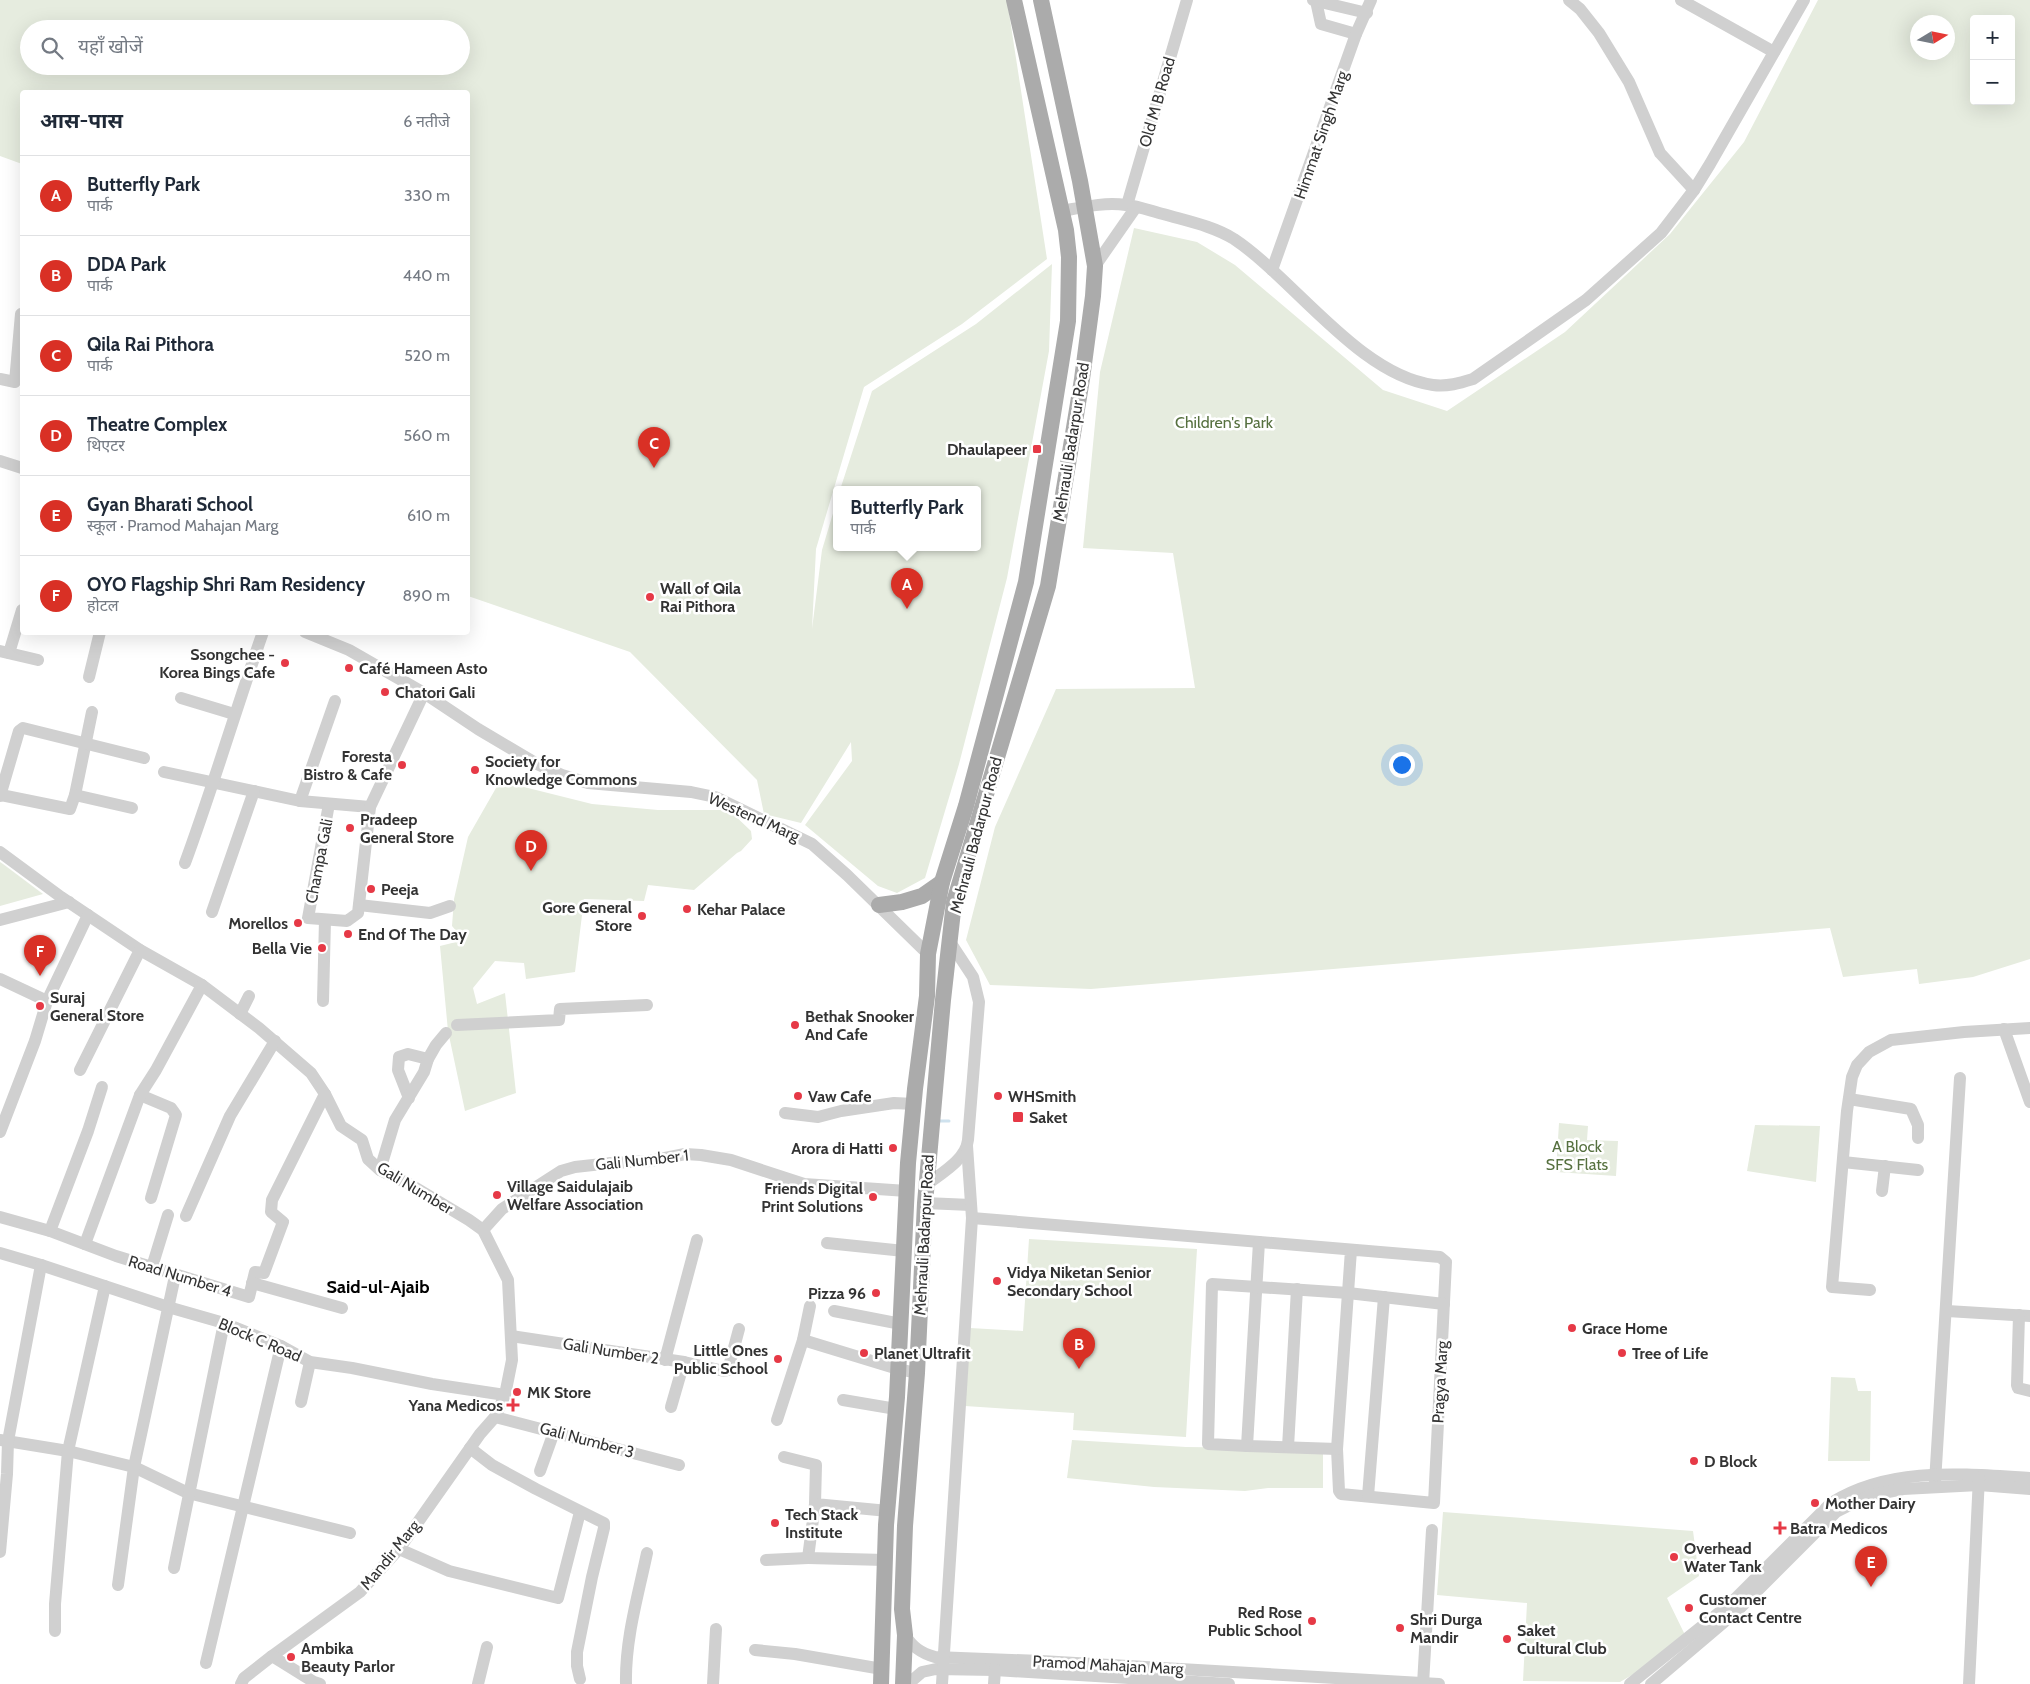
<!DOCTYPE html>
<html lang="hi">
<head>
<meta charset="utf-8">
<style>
  :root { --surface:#fff; --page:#f6f6f7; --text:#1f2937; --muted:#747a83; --line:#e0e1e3; --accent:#d93025 }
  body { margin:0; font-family:Cabin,"Noto Sans Devanagari",sans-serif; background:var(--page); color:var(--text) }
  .controls { position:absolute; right:15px; top:15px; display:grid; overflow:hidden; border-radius:5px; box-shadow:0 5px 20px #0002 }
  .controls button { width:45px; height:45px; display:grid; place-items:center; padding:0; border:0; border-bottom:1px solid var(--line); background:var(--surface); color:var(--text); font:25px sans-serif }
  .compass { position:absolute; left:1910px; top:15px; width:45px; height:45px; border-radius:50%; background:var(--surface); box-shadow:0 5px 20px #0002; rotate:80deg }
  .you { position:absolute; left:1401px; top:764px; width:18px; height:18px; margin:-12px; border:4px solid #fff; border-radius:50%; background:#1a73e8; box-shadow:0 0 0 8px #1a73e833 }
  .badge { display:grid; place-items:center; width:32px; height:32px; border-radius:50%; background:var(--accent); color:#fff; font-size:16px; font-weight:700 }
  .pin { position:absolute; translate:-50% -41px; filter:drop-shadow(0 1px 2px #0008) }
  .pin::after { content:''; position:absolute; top:26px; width:18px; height:15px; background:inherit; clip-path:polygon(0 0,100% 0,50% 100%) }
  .popup { position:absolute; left:833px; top:486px; width:148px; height:65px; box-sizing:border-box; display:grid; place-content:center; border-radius:5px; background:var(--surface); filter:drop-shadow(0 1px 4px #0005); font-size:16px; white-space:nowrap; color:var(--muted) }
  .popup b { font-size:19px; color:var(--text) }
  .popup::after { content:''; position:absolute; left:50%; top:100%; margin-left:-10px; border:10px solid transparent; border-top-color:var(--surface) }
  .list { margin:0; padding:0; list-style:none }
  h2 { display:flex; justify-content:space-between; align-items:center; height:65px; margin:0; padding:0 20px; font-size:21px }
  h2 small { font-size:16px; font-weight:400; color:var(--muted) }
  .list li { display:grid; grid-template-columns:32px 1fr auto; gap:15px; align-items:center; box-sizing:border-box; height:80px; padding:0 20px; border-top:1px solid var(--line) }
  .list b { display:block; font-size:19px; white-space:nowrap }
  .list p { margin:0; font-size:16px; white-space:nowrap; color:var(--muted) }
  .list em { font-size:16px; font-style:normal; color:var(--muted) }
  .icon { flex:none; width:28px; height:28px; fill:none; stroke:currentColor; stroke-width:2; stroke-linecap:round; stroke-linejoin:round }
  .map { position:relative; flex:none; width:2030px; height:1684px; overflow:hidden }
  .search { position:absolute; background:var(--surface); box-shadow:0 5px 20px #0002; left:20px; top:20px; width:450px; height:55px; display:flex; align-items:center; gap:12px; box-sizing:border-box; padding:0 18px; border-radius:28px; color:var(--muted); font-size:19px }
  .panel { position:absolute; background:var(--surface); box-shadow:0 5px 20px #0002; left:20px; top:90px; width:450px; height:545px; border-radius:5px }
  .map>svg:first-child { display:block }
</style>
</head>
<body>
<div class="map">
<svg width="2030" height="1684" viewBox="0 0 2030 1684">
  <rect width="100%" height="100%" fill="#fff"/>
  <g fill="#e6ecdf" fill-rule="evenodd">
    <path d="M0 0H1007L1047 259 962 324 864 387 816 549 812 629 822 550 837 500V548H977V490H840L872 391 976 324 1052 264 1049 351 1007 578 959 764 925 878 897 893 878 886 805 825 852 761 851 742 801 823 764 814 757 780 630 652 468 596V92H22V164L0 156ZM29 29H461V66H29Z"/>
    <path d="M1818 0H2030V959L1973 977 1919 984 1917 969 1843 977 1830 928 1091 989 990 985 966 940 995 827 1056 689 1195 688 1173 553 1083 548 1100 372 1134 228 1197 242 1235 265 1383 390 1447 411 1565 332 1670 234 1744 142ZM1974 19H2011V101H1974ZM1918 22H1948V52H1918Z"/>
    <polygon points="500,781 592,804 658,810 729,810 751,831 752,839 741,851 737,853 694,890 648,885 644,901 584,899 575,972 526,979 524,963 495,961 473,988 477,1004 505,993 516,1093 465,1111 448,1031 440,946 464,940 452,926 454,899 468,837"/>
    <polygon points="0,862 3,864 43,894 0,906"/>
    <polygon points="1559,1123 1588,1126 1587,1140 1618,1141 1616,1176 1556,1172"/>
    <polygon points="1755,1125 1820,1126 1816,1182 1747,1171"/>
    <polygon points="1029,1239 1197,1249 1186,1437 1073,1430 1074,1413 965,1406 970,1328 1023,1331"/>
    <polygon points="1831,1377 1855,1378 1858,1391 1871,1391 1870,1461 1828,1461"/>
    <polygon points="1072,1440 1186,1447 1265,1448 1323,1454 1323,1488 1268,1488 1245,1491 1154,1487 1067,1478"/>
    <polygon points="1443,1512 1693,1531 1699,1576 1667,1598 1686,1637 1656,1661 1620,1682 1523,1681 1527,1603 1437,1595"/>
  </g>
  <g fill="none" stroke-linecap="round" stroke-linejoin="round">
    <polyline stroke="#cfe2ee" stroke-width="3" points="938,1121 949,1121"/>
    <g stroke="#d0d0d0" stroke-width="12">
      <polyline points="1313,0 1316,1 1321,24 1356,34"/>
      <polyline points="1569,0 1580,9 1599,33 1629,82 1660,153 1694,190"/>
      <polyline points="1681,0 1774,52"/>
      <polyline points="1316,1 1367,13"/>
      <polyline points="1127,205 1187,0"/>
      <path d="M1062 211C1084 207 1104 202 1126 205 1138 206 1151 211 1163 214 1187 221 1213 226 1234 239 1294 279 1359 375 1433 385 1447 387 1460 383 1473 379L1586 300 1661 233 1694 190 1710 164 1804 0"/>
      <polyline points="1095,266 1136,207"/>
      <polyline points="1272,270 1356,34 1371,0"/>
      <polyline points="0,379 15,382 21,314"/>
      <polyline points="0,461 22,468"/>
      <polyline points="305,632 349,650 424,693 478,729 537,764 562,775 588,783 691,792 715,797 812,844 847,875 928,954"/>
      <polyline points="0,651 38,660"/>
      <polyline points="9,653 22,610"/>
      <polyline points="89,677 100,632"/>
      <polyline points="181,698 234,714"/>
      <polyline points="164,772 300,801 370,807"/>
      <polyline points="1,795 70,809 75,795 92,712"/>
      <polyline points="75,795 132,808"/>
      <polyline points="0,796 19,731 23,728 144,758"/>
      <polyline points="300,801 335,701"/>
      <polyline points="329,804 308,918 347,921 358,913 370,807 424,693"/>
      <polyline points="0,852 61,897 140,950 202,985 259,1028 311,1073 325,1094 341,1126 362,1140 368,1159 380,1170 409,1184 469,1220 483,1230 508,1280 512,1360 505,1395 495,1417 480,1434 399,1549 360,1592 272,1656 244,1678 241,1684"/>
      <path d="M185 863C213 787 236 709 263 632"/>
      <polyline points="359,905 430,913 450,906"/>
      <polyline points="212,912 254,791"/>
      <polyline points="0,920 69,902"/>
      <polyline points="0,979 47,1001"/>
      <polyline points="323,1001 325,920"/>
      <polyline points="240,1014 249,996"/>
      <polyline points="457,1025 559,1020 560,1009 647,1005"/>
      <polyline points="2004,1029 2030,1102"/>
      <polyline points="80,1070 140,950"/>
      <polyline points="140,1095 171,1108 176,1115 151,1198"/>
      <polyline points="409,1098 398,1070 399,1057 408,1054 428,1059"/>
      <polyline points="1849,1099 1911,1109 1918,1125 1918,1138"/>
      <polyline points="785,1113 818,1117 841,1111 894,1103 914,1104"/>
      <polyline points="0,1132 35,1041 47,1001 88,915"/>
      <polyline points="1843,1162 1918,1170"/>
      <polyline points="380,1170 395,1120 424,1072 428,1059 436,1045 446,1033"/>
      <path d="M926 1185C940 1174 966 1160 968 1140L979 1002 973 977 950 942"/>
      <polyline points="1882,1191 1885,1166"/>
      <polyline points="925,1203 971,1205"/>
      <polyline points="186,1216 230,1116 275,1041"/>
      <polyline points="0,1217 50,1231 116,1256 249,1297 255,1272 264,1273 283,1222 271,1212 272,1200 325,1094"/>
      <polyline points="972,1218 1440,1257 1446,1262 1434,1503 1341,1494 1339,1491 1337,1449 1351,1250"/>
      <polyline points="483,1230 502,1209 561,1171 575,1167 611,1163 650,1161 685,1154 701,1155 731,1160 804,1184 907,1191"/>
      <polyline points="50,1231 88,1131 102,1087"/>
      <polyline points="1259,1242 1247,1446 1337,1449"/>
      <polyline points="827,1243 904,1251"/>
      <polyline points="85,1244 140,1095 156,1070 202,985"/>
      <polyline points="0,1253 41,1265 168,1307 224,1323 281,1346 310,1362 352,1368 432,1384 505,1395"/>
      <polyline points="152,1267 168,1215"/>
      <polyline points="252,1283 342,1308"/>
      <polyline points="1870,1290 1832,1287 1847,1111 1852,1077 1857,1065 1869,1052 1891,1040 1964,1032 2030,1028"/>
      <polyline points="834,1311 901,1324"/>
      <polyline points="1947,1311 2030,1316"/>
      <polyline points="2019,1315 2017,1385 2018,1388 2030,1391"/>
      <polyline points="511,1336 684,1362 724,1371 728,1370 739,1329"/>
      <polyline points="803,1340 898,1369 917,1373"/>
      <polyline points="665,1360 697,1240"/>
      <polyline points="843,1400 896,1409"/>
      <polyline points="301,1402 310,1362"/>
      <polyline points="671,1407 684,1362"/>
      <polyline points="495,1417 679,1465"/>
      <polyline points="777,1420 803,1340 810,1306"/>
      <polyline points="0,1440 68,1451 134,1467 188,1493 350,1533"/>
      <polyline points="1247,1446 1208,1444 1212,1284 1348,1293 1444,1304"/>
      <polyline points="1288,1447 1297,1289"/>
      <polyline points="470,1448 492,1465 536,1489 604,1523 604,1528 592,1577 577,1652 577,1666 580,1679"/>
      <polyline points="784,1457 816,1465 815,1504 888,1511"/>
      <polyline points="540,1471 554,1432"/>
      <polyline points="1935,1482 1960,1078"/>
      <polyline points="1368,1496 1384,1297"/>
      <polyline points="815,1504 808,1558 885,1560"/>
      <polyline points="399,1549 449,1571 558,1598 580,1512"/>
      <polyline points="0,1552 7,1474 8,1441 41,1265"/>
      <polyline points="766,1560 808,1558"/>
      <polyline points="174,1568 224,1323"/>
      <polyline points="118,1585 134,1467 175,1276"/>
      <polyline points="55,1631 55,1604 68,1451 105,1286"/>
      <path d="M905 1635C912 1647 921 1653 935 1657L1041 1661 1439 1684"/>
      <polyline points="755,1650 795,1654 882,1669"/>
      <polyline points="272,1656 314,1682 320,1684"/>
      <polyline points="206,1663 281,1346"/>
      <polyline points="478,1684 487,1647"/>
      <path d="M626 1684C625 1639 638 1596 647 1553"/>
      <polyline points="713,1684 716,1629"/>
      <polyline points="908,1684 922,1672 936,1669 995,1670 1229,1684"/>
      <polyline points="942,1684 972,1218 967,1146"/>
      <polyline points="994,1684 995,1670"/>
      <polyline points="1423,1684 1432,1530"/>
      <path d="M1630 1684 1730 1604 1831 1503C1890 1466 1963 1474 2030 1478"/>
      <polyline points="1651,1684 1736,1612 1836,1512 1868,1496 1903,1489 1979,1485 2030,1489"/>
      <polyline points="1969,1684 1979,1477"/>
    </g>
    <g stroke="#ababab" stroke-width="16">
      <polyline points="879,905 902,902 922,896 942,882"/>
      <polyline points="881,1684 886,1525 897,1397 908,1163 915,1089 927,996 928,954 942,882 966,806 1026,582 1068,321 1069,257 1066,230 1014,0"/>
      <polyline points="903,1684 905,1635 902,1609 905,1526 917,1373 925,1203 943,1000 954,902 1048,586 1082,379 1093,296 1095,266 1080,181 1041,0"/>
    </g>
  </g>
  <g fill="#e63946" stroke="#fff" stroke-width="2">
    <rect x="1032" y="444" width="10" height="10" rx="2.5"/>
    <circle cx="650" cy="597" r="5"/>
    <circle cx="285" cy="663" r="5"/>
    <circle cx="349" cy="668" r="5"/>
    <circle cx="385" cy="692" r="5"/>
    <circle cx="402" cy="765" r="5"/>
    <circle cx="475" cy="770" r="5"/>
    <circle cx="350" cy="828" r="5"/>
    <circle cx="371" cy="889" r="5"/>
    <circle cx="687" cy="909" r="5"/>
    <circle cx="642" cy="916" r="5"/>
    <circle cx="298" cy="923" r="5"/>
    <circle cx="348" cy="934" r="5"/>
    <circle cx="322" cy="948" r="5"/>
    <circle cx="40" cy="1006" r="5"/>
    <circle cx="795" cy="1025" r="5"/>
    <circle cx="798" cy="1096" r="5"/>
    <circle cx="998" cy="1096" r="5"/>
    <rect x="1012" y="1111" width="12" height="12" rx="2.5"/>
    <circle cx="893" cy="1148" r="5"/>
    <circle cx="497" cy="1195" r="5"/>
    <circle cx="873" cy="1197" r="5"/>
    <circle cx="997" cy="1281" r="5"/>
    <circle cx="876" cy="1293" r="5"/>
    <circle cx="1572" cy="1328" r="5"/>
    <circle cx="864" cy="1353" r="5"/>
    <circle cx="1622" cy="1353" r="5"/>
    <circle cx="778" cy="1359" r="5"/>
    <circle cx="517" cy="1392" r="5"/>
    <path d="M510.5 1397.5h5v5h5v5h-5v5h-5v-5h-5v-5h5z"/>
    <circle cx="1694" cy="1461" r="5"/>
    <circle cx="1815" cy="1503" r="5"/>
    <circle cx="775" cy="1523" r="5"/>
    <path d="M1777.5 1520.5h5v5h5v5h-5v5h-5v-5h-5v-5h5z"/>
    <circle cx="1674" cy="1557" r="5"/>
    <circle cx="1689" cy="1608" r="5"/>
    <circle cx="1312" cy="1621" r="5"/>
    <circle cx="1400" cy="1628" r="5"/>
    <circle cx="1507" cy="1639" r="5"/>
    <circle cx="291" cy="1657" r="5"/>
  </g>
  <g text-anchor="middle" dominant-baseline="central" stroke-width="5" stroke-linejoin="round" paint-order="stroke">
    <g font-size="16" fill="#333" stroke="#fff">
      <text transform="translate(1157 102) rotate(-74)">Old M B Road</text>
      <text transform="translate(1321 135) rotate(-71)">Himmat Singh Marg</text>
      <text transform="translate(1071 442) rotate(-81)">Mehrauli Badarpur Road</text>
      <text transform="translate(754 817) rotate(24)">Westend Marg</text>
      <text transform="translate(976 835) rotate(-75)">Mehrauli Badarpur Road</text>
      <text transform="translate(319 861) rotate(-79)">Champa Gali</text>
      <text transform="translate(642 1160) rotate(-6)">Gali Number 1</text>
      <text transform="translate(415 1188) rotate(31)">Gali Number</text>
      <text transform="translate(924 1235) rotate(-87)">Mehrauli Badarpur Road</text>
      <text transform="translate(180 1276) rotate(17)">Road Number 4</text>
      <text transform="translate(260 1340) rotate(23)">Block C Road</text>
      <text transform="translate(611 1351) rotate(9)">Gali Number 2</text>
      <text transform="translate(1440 1382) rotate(-87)">Pragya Marg</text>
      <text transform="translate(587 1440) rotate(15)">Gali Number 3</text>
      <text transform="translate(390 1555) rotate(-51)">Mandir Marg</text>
      <text transform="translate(1108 1665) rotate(3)">Pramod Mahajan Marg</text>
    </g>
    <g font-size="16" fill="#56703f" stroke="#fff">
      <text x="1224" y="422">Children's Park</text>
      <text x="1577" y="1146">A Block<tspan x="1577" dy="18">SFS Flats</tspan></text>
    </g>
    <g font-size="16" font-weight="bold" fill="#333" stroke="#fff" text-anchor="start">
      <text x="1027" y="449" text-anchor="end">Dhaulapeer</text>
      <text x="660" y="588">Wall of Qila<tspan x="660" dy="18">Rai Pithora</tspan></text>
      <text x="275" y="654" text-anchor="end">Ssongchee -<tspan x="275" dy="18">Korea Bings Cafe</tspan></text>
      <text x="359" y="668">Café Hameen Asto</text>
      <text x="395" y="692">Chatori Gali</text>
      <text x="392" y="756" text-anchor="end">Foresta<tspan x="392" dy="18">Bistro &amp; Cafe</tspan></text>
      <text x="485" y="761">Society for<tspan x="485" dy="18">Knowledge Commons</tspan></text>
      <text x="360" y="819">Pradeep<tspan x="360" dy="18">General Store</tspan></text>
      <text x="381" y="889">Peeja</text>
      <text x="632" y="907" text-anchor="end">Gore General<tspan x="632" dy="18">Store</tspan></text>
      <text x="697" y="909">Kehar Palace</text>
      <text x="288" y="923" text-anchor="end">Morellos</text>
      <text x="358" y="934">End Of The Day</text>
      <text x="312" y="948" text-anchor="end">Bella Vie</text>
      <text x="50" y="997">Suraj<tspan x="50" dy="18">General Store</tspan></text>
      <text x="805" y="1016">Bethak Snooker<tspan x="805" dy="18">And Cafe</tspan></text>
      <text x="808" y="1096">Vaw Cafe</text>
      <text x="1008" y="1096">WHSmith</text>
      <text x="1029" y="1117">Saket</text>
      <text x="883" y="1148" text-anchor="end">Arora di Hatti</text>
      <text x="507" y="1186">Village Saidulajaib<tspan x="507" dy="18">Welfare Association</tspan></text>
      <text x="863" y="1188" text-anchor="end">Friends Digital<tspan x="863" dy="18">Print Solutions</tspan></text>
      <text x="1007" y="1272">Vidya Niketan Senior<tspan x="1007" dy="18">Secondary School</tspan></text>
      <text x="866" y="1293" text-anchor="end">Pizza 96</text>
      <text x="1582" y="1328">Grace Home</text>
      <text x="768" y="1350" text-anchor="end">Little Ones<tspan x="768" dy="18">Public School</tspan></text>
      <text x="874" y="1353">Planet Ultrafit</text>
      <text x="1632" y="1353">Tree of Life</text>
      <text x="527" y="1392">MK Store</text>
      <text x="503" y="1405" text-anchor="end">Yana Medicos</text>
      <text x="1704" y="1461">D Block</text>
      <text x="1825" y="1503">Mother Dairy</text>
      <text x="785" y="1514">Tech Stack<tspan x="785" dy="18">Institute</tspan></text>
      <text x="1790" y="1528">Batra Medicos</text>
      <text x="1684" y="1548">Overhead<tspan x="1684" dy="18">Water Tank</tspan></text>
      <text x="1699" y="1599">Customer<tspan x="1699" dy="18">Contact Centre</tspan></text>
      <text x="1302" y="1612" text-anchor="end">Red Rose<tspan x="1302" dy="18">Public School</tspan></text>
      <text x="1410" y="1619">Shri Durga<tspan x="1410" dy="18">Mandir</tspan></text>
      <text x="1517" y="1630">Saket<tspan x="1517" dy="18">Cultural Club</tspan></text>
      <text x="301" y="1648">Ambika<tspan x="301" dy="18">Beauty Parlor</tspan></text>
    </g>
    <g font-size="18" font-weight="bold" fill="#000" stroke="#fff">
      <text x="378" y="1287">Said-ul-Ajaib</text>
    </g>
  </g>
</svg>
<div class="controls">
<button>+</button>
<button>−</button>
</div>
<svg class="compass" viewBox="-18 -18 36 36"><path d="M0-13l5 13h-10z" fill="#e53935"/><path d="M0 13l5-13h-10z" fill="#747a83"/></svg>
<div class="you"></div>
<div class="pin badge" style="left:907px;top:609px">A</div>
<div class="popup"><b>Butterfly Park</b>पार्क</div>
<div class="pin badge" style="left:1079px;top:1369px">B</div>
<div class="pin badge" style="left:654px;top:468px">C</div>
<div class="pin badge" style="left:531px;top:871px">D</div>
<div class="pin badge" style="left:1871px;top:1587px">E</div>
<div class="pin badge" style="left:40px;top:976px">F</div>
<div class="search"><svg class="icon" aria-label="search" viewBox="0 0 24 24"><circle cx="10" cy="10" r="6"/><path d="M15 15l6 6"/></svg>यहाँ खोजें</div>
<section class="panel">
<h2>आस-पास<small>6 नतीजे</small></h2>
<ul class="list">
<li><span class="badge">A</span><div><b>Butterfly Park</b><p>पार्क</p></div><em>330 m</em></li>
<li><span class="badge">B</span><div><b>DDA Park</b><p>पार्क</p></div><em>440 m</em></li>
<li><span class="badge">C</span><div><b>Qila Rai Pithora</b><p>पार्क</p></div><em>520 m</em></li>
<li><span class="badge">D</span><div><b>Theatre Complex</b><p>थिएटर</p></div><em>560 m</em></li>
<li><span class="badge">E</span><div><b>Gyan Bharati School</b><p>स्कूल · Pramod Mahajan Marg</p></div><em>610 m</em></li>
<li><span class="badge">F</span><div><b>OYO Flagship Shri Ram Residency</b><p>होटल</p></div><em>890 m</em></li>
</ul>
</section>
</div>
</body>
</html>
